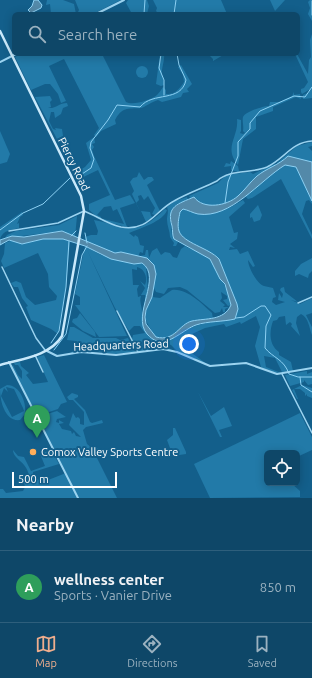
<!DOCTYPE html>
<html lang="en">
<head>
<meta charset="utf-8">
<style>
  :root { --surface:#0e4768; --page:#174e6e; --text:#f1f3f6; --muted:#9bb2c0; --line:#2e5f7c; --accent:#eead8d }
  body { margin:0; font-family:Ubuntu,sans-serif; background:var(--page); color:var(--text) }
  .controls { position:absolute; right:12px; bottom:12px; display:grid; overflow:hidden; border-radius:6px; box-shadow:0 2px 10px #0003 }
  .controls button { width:36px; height:36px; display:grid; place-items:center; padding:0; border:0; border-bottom:1px solid var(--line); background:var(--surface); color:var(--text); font:20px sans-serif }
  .scale { position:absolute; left:12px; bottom:10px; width:105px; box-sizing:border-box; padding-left:4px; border:2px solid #fff; border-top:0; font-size:11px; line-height:14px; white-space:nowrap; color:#fff; -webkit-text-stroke:3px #135f8b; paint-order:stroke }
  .you { position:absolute; left:189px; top:344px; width:14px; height:14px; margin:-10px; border:3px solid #fff; border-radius:50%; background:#1a73e8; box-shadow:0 0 0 6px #1a73e833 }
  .badge { display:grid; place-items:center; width:26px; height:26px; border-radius:50%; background:var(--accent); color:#fff; font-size:13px; font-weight:700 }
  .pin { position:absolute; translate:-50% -33px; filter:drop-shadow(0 1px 2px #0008) }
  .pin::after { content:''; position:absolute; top:21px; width:14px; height:12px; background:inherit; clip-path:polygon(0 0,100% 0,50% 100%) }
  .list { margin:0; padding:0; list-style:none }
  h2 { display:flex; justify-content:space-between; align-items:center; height:52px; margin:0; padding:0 16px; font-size:17px }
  h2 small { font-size:13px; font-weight:400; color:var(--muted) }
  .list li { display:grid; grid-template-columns:26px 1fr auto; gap:12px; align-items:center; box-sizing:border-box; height:72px; padding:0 16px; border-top:1px solid var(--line) }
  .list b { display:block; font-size:15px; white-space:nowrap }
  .list p { margin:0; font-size:13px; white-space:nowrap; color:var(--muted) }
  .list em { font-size:13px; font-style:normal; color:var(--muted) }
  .icon { flex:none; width:22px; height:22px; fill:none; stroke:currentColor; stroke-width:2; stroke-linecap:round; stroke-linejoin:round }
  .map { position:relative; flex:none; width:312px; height:498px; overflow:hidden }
  .search { position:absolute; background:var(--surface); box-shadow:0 2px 10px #0003; left:12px; right:12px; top:12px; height:44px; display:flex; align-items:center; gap:10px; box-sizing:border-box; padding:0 14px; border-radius:6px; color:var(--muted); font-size:15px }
  .sheet { height:124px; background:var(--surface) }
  nav { display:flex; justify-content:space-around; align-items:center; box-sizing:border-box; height:56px; border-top:1px solid var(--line); background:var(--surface); font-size:11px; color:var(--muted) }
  nav a { display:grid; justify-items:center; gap:2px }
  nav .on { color:var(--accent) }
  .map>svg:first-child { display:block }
</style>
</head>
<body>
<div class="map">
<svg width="312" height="498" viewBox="0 0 312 498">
  <rect width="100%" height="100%" fill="#135f8b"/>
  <g fill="#227aa8" fill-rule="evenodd">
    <polygon points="47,0 63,0 74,4 76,14 51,14 50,4 46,5"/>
    <polygon points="75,0 121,0 93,14 77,14 79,10"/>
    <polygon points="128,0 147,0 149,6 147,14 132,14 126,3"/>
    <polygon points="153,0 221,0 227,14 159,14 156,11 157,8"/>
    <polygon points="270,0 285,0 275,11"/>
    <polygon points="310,0 312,0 312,21 308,14 310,8 308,2"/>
    <polygon points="312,34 312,98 303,99 303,95 309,92 309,90 302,94 301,92 301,89 304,88 308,82 295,54 297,54 308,74 309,60 311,57 310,40"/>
    <path d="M21 54H102L126 102C133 106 151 100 157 95 159 93 161 90 163 87L166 90V94C175 95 179 89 184 82L183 75 178 67 181 65 192 84 187 89 189 92 183 93 181 97 162 102 158 100C153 101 143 108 141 108 127 109 122 107 115 120L116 124 101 131 96 137 94 135 99 128 64 59 49 66 66 101 61 103 58 94 50 84H45L31 90 15 57Z"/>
    <path d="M160 54H164C165 61 161 68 162 75 163 79 164 80 164 85L161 86 156 84Z"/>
    <polygon points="208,54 225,54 213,61 213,59"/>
    <circle cx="142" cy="72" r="6"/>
    <path d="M294 92V95L300 94 301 99 296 97 273 107V111L256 117V129L243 139 238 165C223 147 239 137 237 119L241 120V131L240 133 243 134 245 133 243 131C244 126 242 121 243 117 245 112 263 106 269 106L270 102H279L292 96Z"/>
    <path d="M50 96 52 100 50 102 51 107 48 108C56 109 59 103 67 103L68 106 63 108 61 114 55 118 54 112H51L49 121 53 129 56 130 55 128 62 129 63 136 57 139 35 97Z"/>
    <polygon points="0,131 10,154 7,162 0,164"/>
    <polygon points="94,137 95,143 92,144 94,147 92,150 94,156 115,200 130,195 135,203 120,208 127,227 102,221 103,219 124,224 117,209 113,211 111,206 104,207 97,215 101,217 101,220 89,210 89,204 110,195 98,170 77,180 73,174 85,167 91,160 86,143"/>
    <polygon points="312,142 312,146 308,147 312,151 312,162 288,156 280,163 277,163 297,146"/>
    <polygon points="231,161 238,166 239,171 238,172 231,170 231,166 224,167 226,163 230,164"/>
    <path d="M275 164V166C257 174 251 187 237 197 225 206 203 210 194 197L191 199 189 196 218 183 226 175 250 172 253 174Z"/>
    <polygon points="288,164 296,167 312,201 312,204 309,200 306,201 302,214 312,235 312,239 281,179 252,198 248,199 245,196 277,170"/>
    <polygon points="139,172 144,180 148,177 152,177 154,180 147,185 160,211 155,215 152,214 155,208 148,196 144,200 141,195 138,196 139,200 136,203 145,222 132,194 134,191 130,182 133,178 137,177"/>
    <path d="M187 197 188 200 177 204 172 209 170 216 172 236 178 242 176 246H173L174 243 170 237C170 231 167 226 167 220 167 215 169 212 167 207L175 201Z"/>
    <path d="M243 200 245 203 229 217 234 233 238 232 237 239 230 244 235 248 230 247 229 250 237 249 240 254 248 251 255 266 253 267 248 260C248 267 257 284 264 286 267 287 270 287 273 288L276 297 273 298 272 302 276 305 285 302 278 300 279 293 282 298 283 294 280 290 281 288 284 287 285 292 298 302 291 300 300 304 312 298V313L306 315 312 327V335C309 328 309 318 301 314L297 317 296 323 300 336 291 326 292 324 290 322 286 325 285 316 279 317 277 320 273 321C269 332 269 345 279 352V355L291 362 293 371 282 372 275 358 264 356 266 367 281 373 270 372 261 367 255 346 260 327 256 316 241 324 240 322 226 327 224 324 205 328 179 340V344L207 364 177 351 171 345 168 344 167 347 172 350 166 349 165 343C169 341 169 339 172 337 189 326 209 321 229 320L237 304 219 259C209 248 181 243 178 229 178 223 180 218 180 212L183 209 198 214 231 207Z"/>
    <polygon points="258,205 262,215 260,220 254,222 252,217 250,218 250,214"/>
    <path d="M165 209 167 210C164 221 139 229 129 233L134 237 135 235 138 237 140 245 144 246 143 253 140 252 138 257 121 252 115 253 85 241V237L91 235H97L98 231 94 220C129 227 135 238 165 209Z"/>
    <polygon points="141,211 150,212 151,216 153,217 146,222"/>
    <path d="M22 212 23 215 20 217 17 224 19 223V228C11 230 3 230 0 239V227Z"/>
    <polygon points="77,216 75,237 62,231 5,238 7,235 16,231 59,225"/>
    <polygon points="43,239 63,239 70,242 66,287 58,334 51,329 31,320 26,307 28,306 22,298 18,287 14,287 11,283 16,281 21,283 26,297 35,305 56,300 57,296 49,287 48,274 38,253 4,268 1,261 4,254 5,243 13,240 22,244"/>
    <path d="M85 246 101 255 134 264 141 263 146 266 148 292 145 305V295H141L145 288 140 281 145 285C148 278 145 269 137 267V270L132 269 133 285H139L137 289 138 297 141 296C139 302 142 306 142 312 142 332 147 335 164 346V349L138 351 132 339 133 335 145 333 140 326H134L129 331 115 308 87 250 127 336 99 337 75 305H80V297L75 294Z"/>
    <path d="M185 246C193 251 204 252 210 259 217 266 230 295 231 305L228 306 223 300 227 299V296L221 292 222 298 220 301 225 305 223 307H229L225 309V312H223L222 308 220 312 215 313 187 290 180 287 168 288 164 294 156 292 153 286 156 274 140 256 145 255 146 250H148L149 258 152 251 157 248 161 255 165 252 170 253 173 257 177 258 181 249Z"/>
    <polygon points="312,258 312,271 309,274 308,278 299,274 295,276 295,271 301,264"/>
    <path d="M172 290C187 288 202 304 212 313L213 319C206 320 197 319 191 322 178 327 173 341 156 337 144 319 142 318 152 297L160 298Z"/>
    <polygon points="80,313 95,332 96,337 83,331 72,322 73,319 77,318"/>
    <polygon points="70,327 74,327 93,338 116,338 120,340 128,338 135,352 115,354 94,351 70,353 78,348 83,348 83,345 76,341 67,340"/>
    <polygon points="44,355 67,402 61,404 58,409 37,416 12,366 13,365 18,375 22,379 22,371 18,365 15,365 14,363 20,362 21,366 29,373 26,375 33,384 48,382 37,357"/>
    <polygon points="307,371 307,374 312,372 312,384 308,385 304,380 304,382 290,386 285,375"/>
    <path d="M7 385C20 385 27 403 25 414L20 420C5 422 0 401 0 389ZM6 387 14 389 23 408 24 411 12 417 1 396 4 388 8 392Z"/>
    <polygon points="302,385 312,388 312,398 307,396 307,394 305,396 305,393 300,389 294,389 298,399 297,399 292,390"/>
    <polygon points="198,392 211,416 224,407 232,426 219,430 222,437 220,437"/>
    <path d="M72 393 78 395V397L74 399 85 410 90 422 92 423 102 420 103 423 86 427 83 430 87 444 92 448H98L100 451 95 454 117 498H0V489H3L6 493 23 491 25 487 24 482 29 475C26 461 13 459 13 450L18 456 24 457 31 471 45 466 40 454 51 450 59 464 33 472V477L43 482 66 473 38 417 57 411 66 417 57 419 56 422 59 423V420L64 423 59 424 62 429 71 431 72 434 74 432 76 436 81 437 69 425 73 413 76 418 78 417 80 419V424L84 425V412L73 400H69L67 397Z"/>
    <polygon points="300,413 312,437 312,450 297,457 297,453 267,453 267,483 291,483 300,491 300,497 210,498 194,464"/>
    <polygon points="173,428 175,428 186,452 186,454 173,456 167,440 173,435"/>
  </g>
  <g fill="#5389a9" stroke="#8dd1f4">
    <polygon points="34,0 38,0 42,5 41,8 31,13 28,10 32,6"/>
    <path d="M288 156 312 162V201L296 167 285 165C259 181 231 219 198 214 193 213 188 210 183 209L180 212C179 218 177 225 179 231 183 243 209 248 219 259L237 304 238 309 235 319C222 322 208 321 196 325 184 329 170 345 157 341 153 340 150 337 147 334 131 315 163 277 142 263L134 264 111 259 85 246 63 239H43L22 244 9 240 0 245V240L12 236 24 237 62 231 115 253 121 252 147 258 154 265 156 274 152 297 146 310 145 317 146 324 156 337C175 342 179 324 192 321 206 318 224 321 231 305L225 284 220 279 210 259 174 239C172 235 173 231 172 226 166 206 178 204 194 197 203 210 227 206 238 196 245 190 250 182 257 176 267 168 279 165 288 156Z"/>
  </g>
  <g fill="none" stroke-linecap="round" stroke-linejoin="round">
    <g stroke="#8dd1f4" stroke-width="1">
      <polyline points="312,1 312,15"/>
      <polyline points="144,14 145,0"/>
      <polyline points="174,14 176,0"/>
      <polyline points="161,54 159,68 164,80 164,95"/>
      <path d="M75 175 82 174 91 168 94 159 90 148 91 142 108 120 117 105 140 107C153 91 181 103 186 80L179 65 177 54"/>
      <polyline points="225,203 228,182 238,156 238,142 250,129 250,123 260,111 294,96 305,97 312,87"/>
      <polyline points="0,230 23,213 43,204 70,178"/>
      <polyline points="85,233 87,243"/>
      <polyline points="71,236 76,231"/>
      <path d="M236 318 244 317 261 306H265L271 315 266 326 265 348C273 358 284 359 289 374L298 377H312"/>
      <polyline points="51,343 59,331 66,287 69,241"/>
      <polyline points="54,350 66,334 82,255 87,246"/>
      <polyline points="300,377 301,385 312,392"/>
    </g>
    <g stroke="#9bd3f0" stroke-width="1.5">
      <path d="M9 231 58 223 84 211C97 216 107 224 121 227 148 232 155 211 174 201 188 193 203 188 217 181 230 169 250 174 267 167 284 159 292 142 312 141"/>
      <polyline points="2,267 36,338 45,350"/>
      <polyline points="298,303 312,297"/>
      <polyline points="117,311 138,352"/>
      <polyline points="35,355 43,372"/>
      <polyline points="282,374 312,433"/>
    </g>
    <g stroke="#9bd3f0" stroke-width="2">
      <polyline points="96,14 124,0"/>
      <polyline points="0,62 16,54"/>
      <polyline points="47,351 57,356 81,352 116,355 163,349 177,352 210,366 246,363 277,374 312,368"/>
      <polyline points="9,362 78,498"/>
    </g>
    <path stroke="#c9e9fb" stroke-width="2.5" d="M0 31 81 196 84 211 62 336C50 356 21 359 0 365"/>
  </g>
  <circle fill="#ffae5a" stroke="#135f8b" stroke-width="1.5" cx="33" cy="452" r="4"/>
  <g text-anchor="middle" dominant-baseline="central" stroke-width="4" stroke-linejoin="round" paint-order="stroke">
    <g font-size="11" fill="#fff" stroke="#135f8b">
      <text transform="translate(74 164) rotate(64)">Piercy Road</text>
      <text transform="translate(121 345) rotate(-2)">Headquarters Road</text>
    </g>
    <g font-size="11" fill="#fff" stroke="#135f8b" text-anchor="start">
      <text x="41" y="452">Comox Valley Sports Centre</text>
    </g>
  </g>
</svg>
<div class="controls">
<button><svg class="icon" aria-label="locate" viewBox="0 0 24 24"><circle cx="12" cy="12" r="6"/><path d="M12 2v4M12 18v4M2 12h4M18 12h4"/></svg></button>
</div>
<div class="scale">500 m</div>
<div class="you"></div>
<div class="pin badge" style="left:37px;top:438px;background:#2e9e5b">A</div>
<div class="search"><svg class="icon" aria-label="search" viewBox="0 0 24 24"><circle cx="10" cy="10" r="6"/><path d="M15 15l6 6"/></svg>Search here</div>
</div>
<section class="sheet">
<h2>Nearby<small></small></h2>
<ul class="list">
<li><span class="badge" style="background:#2e9e5b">A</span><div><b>wellness center</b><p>Sports · Vanier Drive</p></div><em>850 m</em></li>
</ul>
</section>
<nav>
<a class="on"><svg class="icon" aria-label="map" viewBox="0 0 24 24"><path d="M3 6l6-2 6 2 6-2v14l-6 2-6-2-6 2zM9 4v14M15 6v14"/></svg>Map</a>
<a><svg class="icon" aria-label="directions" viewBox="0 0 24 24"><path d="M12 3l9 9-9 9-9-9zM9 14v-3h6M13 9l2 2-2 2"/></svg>Directions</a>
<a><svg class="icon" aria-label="saved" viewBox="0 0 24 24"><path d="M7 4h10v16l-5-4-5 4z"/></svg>Saved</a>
</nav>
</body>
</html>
